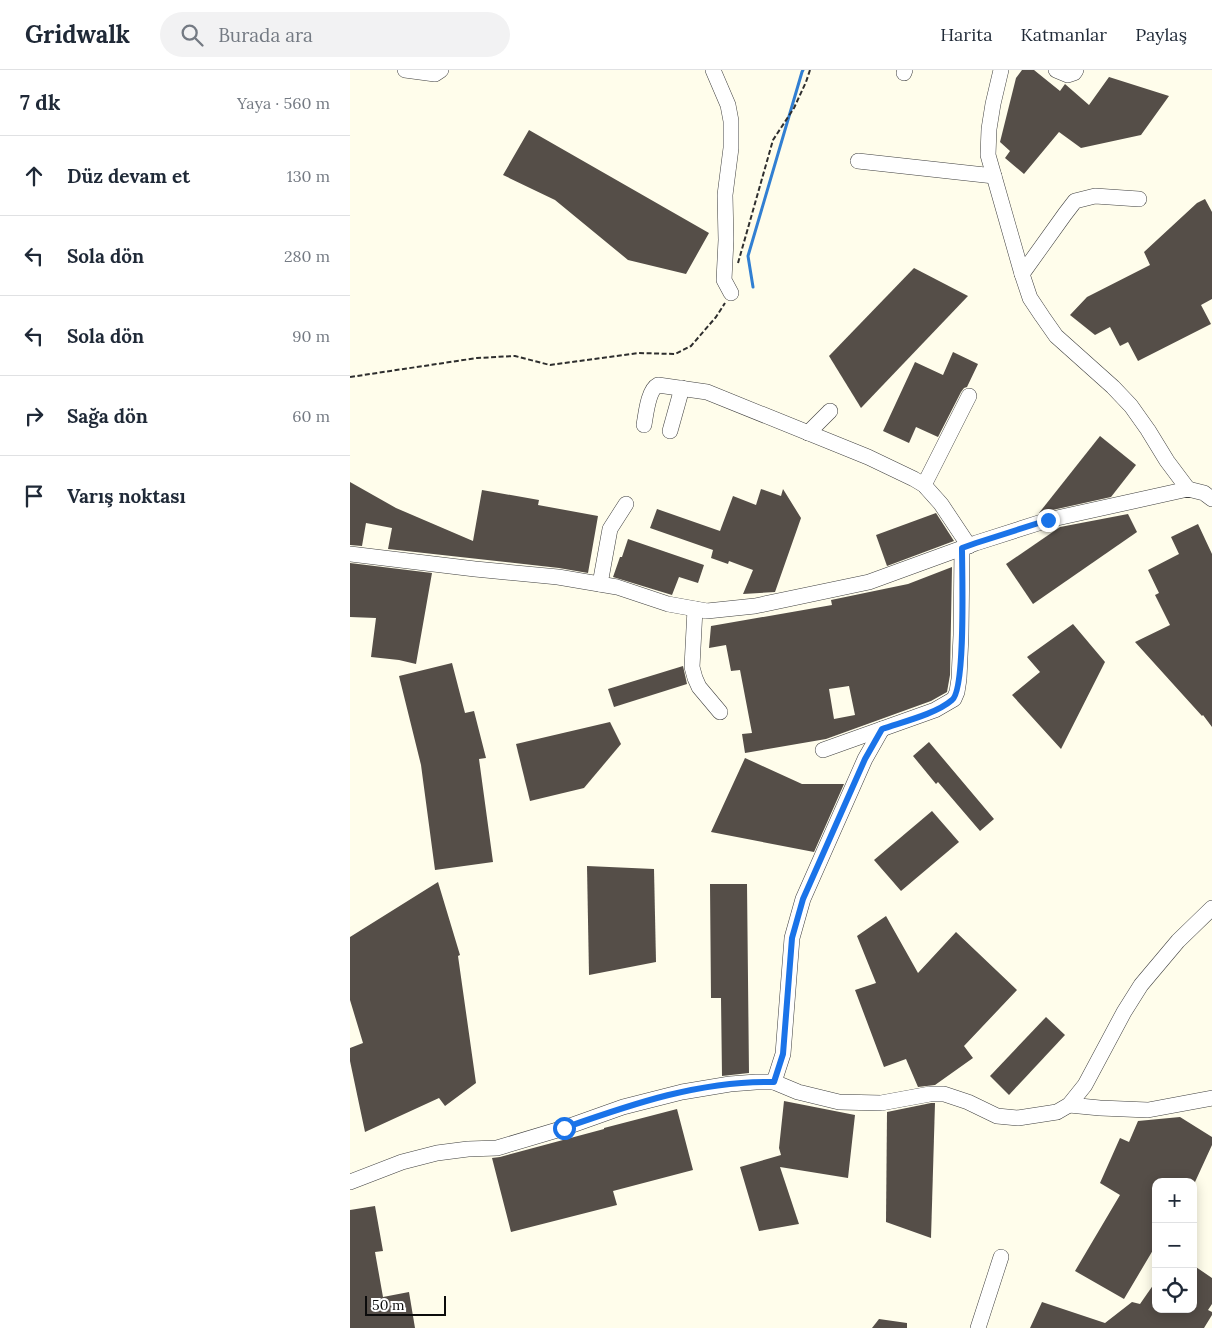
<!DOCTYPE html>
<html lang="tr">
<head>
<meta charset="utf-8">
<style>
  :root { --surface:#fff; --page:#f2f2f3; --text:#1f2937; --muted:#747a83; --line:#e0e1e3 }
  body { margin:0; font-family:Lora,serif; background:var(--page); color:var(--text) }
  .controls { position:absolute; right:15px; bottom:15px; display:grid; overflow:hidden; border-radius:10px; box-shadow:0 2px 12px #0003 }
  .controls button { width:45px; height:45px; display:grid; place-items:center; padding:0; border:0; border-bottom:1px solid var(--line); background:var(--surface); color:var(--text); font:25px sans-serif }
  .scale { position:absolute; left:15px; bottom:12px; width:81px; box-sizing:border-box; padding-left:5px; border:2px solid #0c0c0c; border-top:0; font-size:14px; line-height:18px; white-space:nowrap; color:#0c0c0c; -webkit-text-stroke:4px #fff; paint-order:stroke }
  .stop { position:absolute; width:15px; height:15px; margin:-11px; border:4px solid #1a73e8; border-radius:50%; background:#fff }
  .stop.end { background:#1a73e8; border-color:#fff; box-shadow:0 1px 5px #0008 }
  .list { margin:0; padding:0; list-style:none }
  h2 { display:flex; justify-content:space-between; align-items:center; height:65px; margin:0; padding:0 20px; font-size:21px }
  h2 small { font-size:16px; font-weight:400; color:var(--muted) }
  .list li { display:grid; grid-template-columns:32px 1fr auto; gap:15px; align-items:center; box-sizing:border-box; height:80px; padding:0 20px; border-top:1px solid var(--line) }
  .list b { display:block; font-size:19px; white-space:nowrap }
  .list em { font-size:16px; font-style:normal; color:var(--muted) }
  .icon { flex:none; width:28px; height:28px; fill:none; stroke:currentColor; stroke-width:2; stroke-linecap:round; stroke-linejoin:round }
  .map { position:relative; flex:none; width:862px; height:1258px; overflow:hidden }
  header { display:flex; align-items:center; gap:30px; box-sizing:border-box; height:70px; padding:0 25px; background:var(--surface); border-bottom:1px solid var(--line) }
  header strong { font-size:24px }
  nav { display:flex; gap:28px; margin-inline-start:auto; font-size:18px }
  .search { width:350px; height:45px; background:var(--page); display:flex; align-items:center; gap:12px; box-sizing:border-box; padding:0 18px; border-radius:28px; color:var(--muted); font-size:19px }
  main { display:flex }
  aside { flex:1; background:var(--surface) }
  .map>svg:first-child { display:block }
</style>
</head>
<body>
<header>
<strong>Gridwalk</strong>
<div class="search"><svg class="icon" aria-label="search" viewBox="0 0 24 24"><circle cx="10" cy="10" r="6"/><path d="M15 15l6 6"/></svg>Burada ara</div>
<nav><a>Harita</a><a>Katmanlar</a><a>Paylaş</a></nav>
</header>
<main>
<aside>
<h2>7 dk<small>Yaya · 560 m</small></h2>
<ul class="list">
<li><svg class="icon" aria-label="ahead" viewBox="0 0 24 24"><path d="M12 20V5M6 11l6-6 6 6"/></svg><div><b>Düz devam et</b></div><em>130 m</em></li>
<li><svg class="icon" aria-label="left" viewBox="0 0 24 24"><path d="M17 20v-9H6M10 6l-5 5 5 5"/></svg><div><b>Sola dön</b></div><em>280 m</em></li>
<li><svg class="icon" aria-label="left" viewBox="0 0 24 24"><path d="M17 20v-9H6M10 6l-5 5 5 5"/></svg><div><b>Sola dön</b></div><em>90 m</em></li>
<li><svg class="icon" aria-label="right" viewBox="0 0 24 24"><path d="M7 20v-9h11M14 6l5 5-5 5"/></svg><div><b>Sağa dön</b></div><em>60 m</em></li>
<li><svg class="icon" aria-label="arrive" viewBox="0 0 24 24"><path d="M6 21V4h12l-3 4 3 4H6"/></svg><div><b>Varış noktası</b></div></li>
</ul>
</aside>
<div class="map">
<svg width="862" height="1258" viewBox="0 0 862 1258">
  <rect width="100%" height="100%" fill="#fffdeb"/>
  <g fill="none" stroke-linecap="round" stroke-linejoin="round">
    <polyline stroke="#317fd2" stroke-width="3" points="403,217 398,186 452,2 453,0"/>
  </g>
  <g fill="#554e48" fill-rule="evenodd">
    <polygon points="672,0 684,0 710,21 715,14 739,35 759,7 819,26 791,65 731,78 709,62 674,104 655,88 660,81 650,72 666,8"/>
    <polygon points="179,60 359,163 336,204 278,190 205,130 153,105"/>
    <polygon points="855,129 862,142 862,229 851,235 861,254 788,291 778,272 770,276 760,257 745,265 720,245 737,227 800,195 794,182 847,133"/>
    <polygon points="564,198 618,226 511,338 479,286"/>
    <polygon points="603,282 628,294 617,317 614,318 611,322 588,367 566,357 559,373 533,361 565,292 593,305"/>
    <polygon points="750,366 786,395 761,427 689,443"/>
    <polygon points="0,412 46,438 123,471 132,420 189,430 188,435 248,446 238,503 209,498 38,479 42,458 16,453 12,476 0,475"/>
    <polygon points="411,419 431,426 433,419 451,448 425,522 393,524 403,500 379,491 378,494 361,488 363,480 300,458 307,439 370,461 383,426 406,435"/>
    <polygon points="586,443 604,471 537,496 526,465"/>
    <polygon points="778,444 787,462 683,534 656,494 710,457"/>
    <polygon points="848,454 862,484 862,657 853,645 852,646 785,572 820,555 805,525 809,523 798,500 829,484 821,467"/>
    <polygon points="278,469 354,495 348,513 329,507 322,525 263,507 270,487 272,487"/>
    <polygon points="0,493 82,503 66,594 49,590 21,587 26,548 0,547"/>
    <path d="M602 497 600 605 597 622 581 631 476 669 395 683 392 664 402 663 390 600 381 601 376 575 359 578 361 556 482 535 481 530 558 514ZM499 616 505 645 484 649 479 619Z"/>
    <polygon points="723,554 755,592 711,679 662,625 690,602 677,587"/>
    <polygon points="102,593 115,643 124,641 136,688 129,689 143,792 85,800 71,695 49,606"/>
    <polygon points="333,596 337,614 264,637 258,619"/>
    <polygon points="260,652 271,674 234,718 180,731 166,674"/>
    <polygon points="579,672 644,749 630,761 588,712 586,714 563,686"/>
    <polygon points="395,688 452,714 494,714 464,782 361,762"/>
    <polygon points="582,741 609,772 551,821 524,790"/>
    <polygon points="237,796 304,799 306,892 239,905"/>
    <polygon points="88,812 110,885 108,886 126,1013 95,1036 89,1028 15,1062 0,991 0,978 13,973 0,930 0,867"/>
    <polygon points="360,814 397,814 399,1003 372,1006 371,928 361,928"/>
    <polygon points="536,846 568,903 606,862 667,920 614,976 623,988 585,1015 568,1017 556,989 534,997 505,920 526,913 507,866"/>
    <polygon points="696,947 715,965 659,1025 640,1006"/>
    <polygon points="434,1031 505,1045 498,1108 430,1097 449,1154 409,1161 390,1097 431,1085 429,1078"/>
    <polygon points="581,1033 585,1033 581,1168 536,1152 537,1042"/>
    <polygon points="327,1039 343,1100 263,1121 267,1135 161,1162 142,1088 150,1087 254,1059 254,1058"/>
    <polygon points="830,1047 862,1067 862,1075 845,1112 806,1112 806,1175 774,1229 725,1201 770,1125 750,1113 770,1068 779,1072 788,1051"/>
    <polygon points="25,1136 33,1181 25,1182 33,1227 59,1222 65,1258 0,1258 0,1140"/>
    <polygon points="843,1195 862,1208 862,1234 858,1240 862,1242 862,1245 854,1258 680,1258 692,1232 755,1253 782,1232 790,1234 806,1211 806,1239 843,1239"/>
    <polygon points="529,1249 557,1253 557,1258 522,1258"/>
  </g>
  <g fill="none" stroke-linecap="round" stroke-linejoin="round">
    <g stroke="#3f3f3f" stroke-width="16">
      <g id="minor">
        <polyline points="55,0 85,4 91,0"/>
        <polyline points="363,0 378,35 381,51 381,78 375,125 376,170 374,210 381,223"/>
        <polyline points="651,0 643,34 639,59 638,85 672,204 680,228 692,246 706,266 763,317 781,336 798,360 817,391 838,419"/>
        <polyline points="706,0 718,5 724,3 726,0"/>
        <polyline points="554,3 555,0"/>
        <polyline points="508,91 644,106"/>
        <polyline points="672,204 715,144 725,131 745,126 789,129"/>
        <path d="M294 355C296 344 298 320 308 315L357 322 518 387 564 409 574 415 591 434 619 476"/>
        <polyline points="320,361 332,318"/>
        <polyline points="458,363 480,341"/>
        <polyline points="574,415 619,326"/>
        <polyline points="0,484 125,499 208,507 267,517 318,534 357,541 405,536 519,512 626,473 698,450 838,419 854,423 862,429"/>
        <polyline points="250,514 260,459 276,434"/>
        <polyline points="345,539 342,597 345,608 349,617 370,642"/>
        <polyline points="473,680 585,640 604,629 607,622 609,609 611,565 612,479"/>
        <polyline points="424,1012 433,984 442,868 453,829 515,689 532,659"/>
        <polyline points="719,1035 750,1038 798,1040 862,1028"/>
        <polyline points="0,1112 52,1092 87,1083 118,1079 147,1078 214,1058 273,1037 332,1022 380,1014 406,1012 424,1012 448,1022 489,1032 531,1033 580,1024 594,1024 618,1032 647,1046 668,1048 707,1042 719,1035 735,1015 774,942 791,915 828,871 862,838"/>
        <polyline points="628,1258 651,1187"/>
      </g>
    </g>
    <g stroke="#2e2e2e" stroke-width="2" stroke-dasharray="5 2.5" stroke-linecap="butt">
      <polyline points="388,193 396,165 423,70 444,38 456,12 460,0"/>
      <polyline points="0,307 127,288 165,286 200,295 289,283 325,284 341,276 366,247 375,233"/>
    </g>
    <use href="#minor" stroke="#fff" stroke-width="15"/>
  </g>
  <g fill="none" stroke-linecap="round" stroke-linejoin="round">
    <path stroke="#1a73e8" stroke-width="6" d="M214 1058C282 1034 352 1010 424 1012L433 984 442 868 453 829 515 689 532 659C552 652 586 644 602 630 616 619 612 502 612 478L626 473 698 450"/>
  </g>
</svg>
<div class="controls">
<button>+</button>
<button>−</button>
<button><svg class="icon" aria-label="locate" viewBox="0 0 24 24"><circle cx="12" cy="12" r="6"/><path d="M12 2v4M12 18v4M2 12h4M18 12h4"/></svg></button>
</div>
<div class="scale">50 m</div>
<div class="stop" style="left:214px;top:1058px"></div>
<div class="stop end" style="left:698px;top:450px"></div>
</div>
</main>
</body>
</html>
